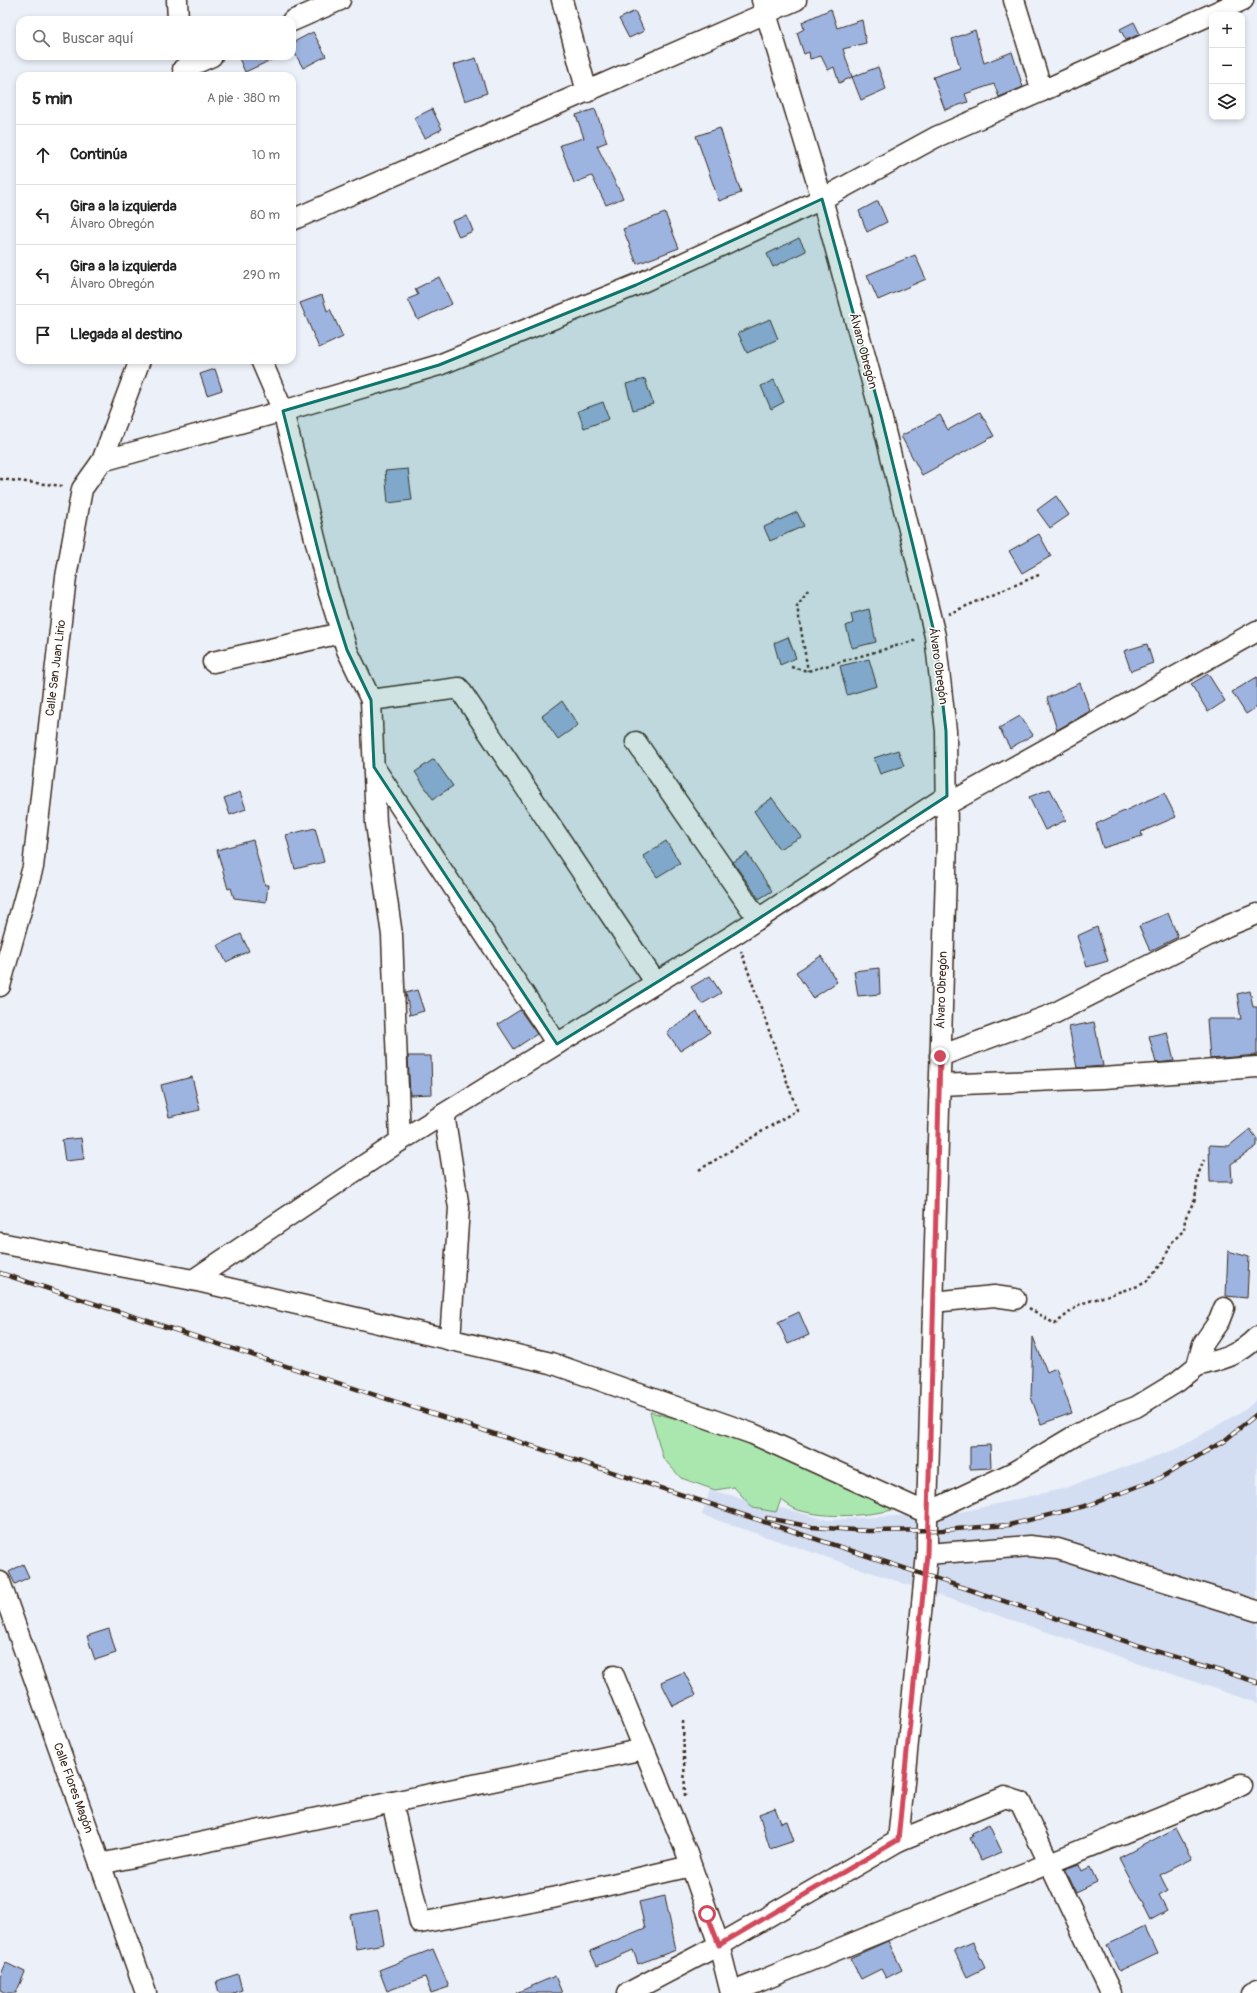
<!DOCTYPE html>
<html lang="es">
<head>
<meta charset="utf-8">
<style>
  :root { --surface:#fff; --page:#f6f6f6; --text:#222; --muted:#767676; --line:#e0e0e0 }
  body { margin:0; font-family:Pangolin,sans-serif; background:var(--page); color:var(--text) }
  .controls { position:absolute; right:12px; top:12px; display:grid; overflow:hidden; border-radius:8px; box-shadow:0 2px 6px #0003 }
  .controls button { width:36px; height:36px; display:grid; place-items:center; padding:0; border:0; border-bottom:1px solid var(--line); background:var(--surface); color:var(--text); font:20px sans-serif }
  .stop { position:absolute; width:12px; height:12px; margin:-9px; border:3px solid #d1495b; border-radius:50%; background:#fff }
  .stop.end { background:#d1495b; border-color:#fff; box-shadow:0 1px 4px #0008 }
  .list { margin:0; padding:0; list-style:none }
  h2 { display:flex; justify-content:space-between; align-items:center; height:52px; margin:0; padding:0 16px; font-size:17px }
  h2 small { font-size:13px; font-weight:400; color:var(--muted) }
  .list li { display:grid; grid-template-columns:26px 1fr auto; gap:12px; align-items:center; box-sizing:border-box; height:60px; padding:0 16px; border-top:1px solid var(--line) }
  .list b { display:block; font-size:15px; white-space:nowrap }
  .list p { margin:0; font-size:13px; white-space:nowrap; color:var(--muted) }
  .list em { font-size:13px; font-style:normal; color:var(--muted) }
  .icon { flex:none; width:22px; height:22px; fill:none; stroke:currentColor; stroke-width:2; stroke-linecap:round; stroke-linejoin:round }
  .map { position:relative; flex:none; width:1257px; height:1993px; overflow:hidden }
  .search { position:absolute; background:var(--surface); box-shadow:0 2px 6px #0003; left:16px; top:16px; width:280px; height:44px; display:flex; align-items:center; gap:10px; box-sizing:border-box; padding:0 14px; border-radius:12px; color:var(--muted); font-size:15px }
  .panel { position:absolute; background:var(--surface); box-shadow:0 2px 6px #0003; left:16px; top:72px; width:280px; height:292px; border-radius:12px }
  .map>svg:first-child { display:block }
</style>
</head>
<body>
<div class="map">
<svg width="1257" height="1993" viewBox="0 0 1257 1993">
  <rect width="100%" height="100%" fill="#ebf0f9"/>
  <filter id="ink" filterUnits="userSpaceOnUse"><feTurbulence type="fractalNoise" baseFrequency=".025" numOctaves="2"/><feDisplacementMap in="SourceGraphic" scale="8" xChannelSelector="R" yChannelSelector="G"/><feConvolveMatrix kernelMatrix="1 2 1 2 8 2 1 2 1" color-interpolation-filters="sRGB"/></filter>
  <g filter="url(#ink)">
    <polygon fill="#d4def2" points="1257,1399 1257,1703 702,1515 710,1490 828,1520 961,1512 1062,1489 1179,1448 1247,1408"/>
    <path fill="#a9e7af" stroke="#728866" d="M650 1412 713 1428 805 1466 897 1509C866 1516 829 1519 798 1510 792 1508 786 1503 781 1500L776 1512 753 1508 734 1487 715 1490 681 1478 663 1458Z"/>
    <g fill="#9db4e1" stroke="#3b2a1e">
      <polygon points="831,9 837,28 862,20 866,43 843,49 852,77 839,83 834,67 828,70 821,56 810,59 809,52 804,54 797,33 804,29 802,22"/>
      <polygon points="635,11 644,31 629,38 619,19"/>
      <polygon points="1134,22 1140,34 1126,40 1120,29"/>
      <polygon points="975,30 984,63 1012,52 1023,87 999,97 994,84 965,94 968,102 945,110 933,77 960,68 952,39"/>
      <polygon points="313,32 326,56 303,68 292,48 292,43"/>
      <polygon points="238,56 280,56 245,72"/>
      <polygon points="476,58 487,93 465,101 453,65"/>
      <polygon points="878,67 886,89 861,100 852,77"/>
      <polygon points="432,109 442,129 425,138 414,118"/>
      <polygon points="595,109 607,142 597,146 623,198 606,205 592,176 574,183 560,145 584,138 576,115"/>
      <polygon points="720,128 741,193 719,201 696,136"/>
      <polygon points="878,201 887,222 867,232 859,211"/>
      <polygon points="665,213 679,248 637,264 623,229"/>
      <polygon points="467,216 473,231 459,237 452,221"/>
      <polygon points="799,238 806,251 773,267 767,254"/>
      <polygon points="915,255 926,279 878,300 867,275"/>
      <polygon points="439,277 452,304 418,320 408,299 418,295 415,289"/>
      <polygon points="322,295 327,311 330,309 343,337 319,348 300,303"/>
      <polygon points="770,319 778,339 747,353 738,333"/>
      <polygon points="215,369 222,390 207,395 200,374"/>
      <polygon points="645,379 653,404 633,410 626,384"/>
      <polygon points="774,380 784,402 771,409 761,386"/>
      <polygon points="603,402 609,419 584,428 578,411"/>
      <polygon points="980,412 994,436 922,475 901,436 940,415 948,430"/>
      <polygon points="408,469 412,500 388,503 385,471"/>
      <polygon points="1056,496 1069,515 1050,528 1037,510"/>
      <polygon points="797,512 804,526 770,541 764,527"/>
      <polygon points="1039,534 1051,556 1022,573 1009,551"/>
      <polygon points="869,609 876,642 852,648 846,626 853,623 851,614"/>
      <polygon points="788,637 796,658 780,665 774,643"/>
      <polygon points="1147,644 1153,663 1131,671 1124,651"/>
      <polygon points="869,659 877,686 847,695 840,666"/>
      <polygon points="1208,674 1225,701 1208,712 1191,684"/>
      <polygon points="1257,677 1257,707 1246,714 1232,692"/>
      <polygon points="1080,683 1090,711 1057,730 1047,698"/>
      <polygon points="562,701 578,725 558,739 542,716"/>
      <polygon points="1020,716 1033,735 1010,748 999,728"/>
      <polygon points="898,750 904,766 880,774 874,758"/>
      <polygon points="434,759 453,786 433,799 415,772"/>
      <polygon points="1050,789 1066,820 1045,830 1029,797"/>
      <polygon points="240,792 246,809 230,815 224,798"/>
      <polygon points="1164,793 1176,817 1141,832 1142,836 1103,848 1096,824"/>
      <polygon points="772,798 801,837 779,849 754,811"/>
      <polygon points="315,828 324,862 295,869 286,835"/>
      <polygon points="253,840 265,885 268,885 266,902 234,898 231,888 228,889 217,850"/>
      <polygon points="666,841 680,863 657,877 643,856"/>
      <polygon points="747,853 772,891 759,899 733,862"/>
      <polygon points="1168,913 1178,937 1150,951 1139,926"/>
      <polygon points="1097,927 1108,961 1087,967 1077,936"/>
      <polygon points="241,934 249,951 226,962 218,945"/>
      <polygon points="821,956 837,982 813,998 796,972"/>
      <polygon points="879,968 880,994 858,996 854,971"/>
      <polygon points="710,976 721,993 702,1004 691,987"/>
      <polygon points="417,990 424,1011 410,1015 406,993"/>
      <polygon points="1250,991 1253,1007 1257,1007 1257,1055 1210,1059 1207,1019 1241,1019 1237,994"/>
      <polygon points="520,1010 537,1034 514,1049 498,1024"/>
      <polygon points="697,1012 710,1032 680,1051 667,1032"/>
      <polygon points="1094,1022 1103,1066 1077,1068 1069,1027"/>
      <polygon points="1167,1032 1174,1061 1156,1063 1149,1036"/>
      <polygon points="408,1056 431,1056 432,1094 410,1095"/>
      <polygon points="192,1077 200,1110 169,1117 161,1085"/>
      <polygon points="1250,1129 1257,1139 1257,1146 1231,1164 1232,1182 1210,1182 1209,1145 1229,1146"/>
      <polygon points="81,1138 84,1159 65,1161 62,1140"/>
      <polygon points="1228,1251 1249,1257 1247,1298 1226,1296"/>
      <polygon points="799,1312 809,1335 788,1344 778,1322"/>
      <polygon points="1033,1337 1047,1372 1056,1368 1072,1413 1041,1424 1031,1397"/>
      <polygon points="990,1445 991,1468 970,1469 970,1446"/>
      <polygon points="23,1564 29,1577 15,1584 9,1572"/>
      <polygon points="109,1629 116,1653 95,1660 87,1636"/>
      <polygon points="684,1672 696,1695 673,1706 661,1682"/>
      <polygon points="775,1808 781,1823 787,1821 794,1841 770,1849 759,1814"/>
      <polygon points="989,1825 1002,1852 981,1861 970,1837 973,1836 972,1833"/>
      <polygon points="1176,1828 1192,1859 1160,1875 1168,1891 1159,1896 1167,1911 1149,1921 1142,1907 1144,1906 1119,1858"/>
      <polygon points="1079,1864 1082,1871 1090,1867 1097,1882 1076,1892 1065,1869"/>
      <polygon points="665,1896 676,1950 638,1964 633,1950 597,1966 590,1951 645,1928 639,1902"/>
      <polygon points="378,1910 384,1944 356,1949 350,1915"/>
      <polygon points="1145,1927 1157,1953 1119,1971 1107,1945"/>
      <polygon points="888,1941 902,1970 886,1978 881,1969 861,1979 850,1958"/>
      <polygon points="973,1942 985,1968 967,1977 954,1950"/>
      <polygon points="433,1949 449,1987 431,1993 425,1977 387,1991 379,1970"/>
      <polygon points="6,1963 25,1972 16,1993 6,1993 0,1990 0,1977"/>
      <polygon points="238,1974 242,1990 233,1993 219,1993 216,1981"/>
      <polygon points="555,1976 562,1993 516,1993"/>
    </g>
    <g fill="none" stroke-linecap="round" stroke-linejoin="round">
      <g stroke="#3b2a1e" stroke-width="23">
        <g id="minor">
          <polyline points="177,0 178,20"/>
          <polyline points="562,0 587,92"/>
          <polyline points="1014,0 1042,91 1243,0"/>
          <polyline points="292,21 340,0"/>
          <polyline points="183,69 212,56"/>
          <polyline points="292,220 796,0"/>
          <polyline points="261,360 283,411 328,590 347,650 371,700 376,824 392,935 400,1141"/>
          <polyline points="102,461 283,411 439,365 636,285 822,199 936,137 1042,91"/>
          <polyline points="213,662 341,633"/>
          <polyline points="371,700 459,688 656,983"/>
          <polyline points="636,742 758,919"/>
          <polyline points="374,767 557,1044"/>
          <polyline points="946,805 1257,631"/>
          <polyline points="0,986 33,867 66,577 82,489 102,461 140,360"/>
          <polyline points="940,1056 1051,1015 1227,926 1257,914"/>
          <polyline points="939,1085 1103,1078 1257,1067"/>
          <polyline points="444,1114 459,1208 450,1340"/>
          <polyline points="0,1243 193,1280 551,1363 753,1434 927,1513 1014,1472 1076,1435 1117,1414 1136,1407 1177,1382 1197,1366 1203,1344 1219,1321 1224,1308"/>
          <polyline points="193,1280 400,1141 735,934 947,796"/>
          <polyline points="933,1302 994,1296 1015,1299"/>
          <path d="M1197 1366C1223 1359 1238 1356 1257 1337"/>
          <polyline points="927,1554 1029,1546 1058,1549 1257,1611"/>
          <polyline points="0,1582 146,1993"/>
          <polyline points="614,1676 644,1749"/>
          <polyline points="392,1802 420,1923 552,1898 691,1866"/>
          <polyline points="898,1841 1005,1797 1020,1802 1111,1993"/>
          <polyline points="100,1864 644,1749 686,1851 719,1945 628,1993"/>
          <polyline points="731,1993 719,1945 898,1841 927,1554 927,1513 947,838 946,731 935,636 880,411 822,199 762,0"/>
          <polyline points="731,1993 1241,1785"/>
          <polyline points="1251,1993 1257,1990"/>
        </g>
      </g>
      <g stroke="#3b2a1e" stroke-width="2.5" stroke-dasharray="3 3" stroke-linecap="butt">
        <polyline points="0,479 63,486"/>
        <polyline points="808,590 797,606 808,671"/>
        <polyline points="948,614 1041,574"/>
        <polyline points="791,667 808,671 917,640"/>
        <polyline points="699,1170 797,1110 741,951"/>
        <polyline points="1029,1308 1055,1324 1080,1304 1138,1286 1146,1282 1164,1261 1171,1243 1184,1230 1185,1219 1195,1199 1198,1175 1204,1160"/>
        <polyline points="683,1721 685,1796"/>
      </g>
      <use href="#minor" stroke="#fff" stroke-width="20"/>
      <g stroke="#3b2a1e" stroke-width="4.5">
        <g id="rail">
          <polyline points="0,1273 707,1503 1152,1650 1257,1682"/>
          <polyline points="767,1518 812,1527 868,1531 942,1530 1009,1525 1089,1505 1160,1478 1224,1441 1257,1414"/>
        </g>
      </g>
      <use href="#rail" stroke="#fff" stroke-width="3" stroke-dasharray="9" stroke-linecap="butt"/>
    </g>
  </g>
  <g fill="none" stroke-linecap="round" stroke-linejoin="round" filter="url(#ink)">
    <polyline stroke="#d1495b" stroke-width="5" points="707,1914 719,1945 898,1840 927,1554 940,1056"/>
  </g>
  <path fill="#0f766e" fill-opacity="0.2" stroke="#0f766e" stroke-width="3" stroke-linejoin="round" d="M822 199 880 411 935 636 946 731 947 796 735 934 557 1044 374 767 371 700 347 650 328 590 283 411 439 365 636 285Z"/>
  <g text-anchor="middle" dominant-baseline="central" stroke-width="3" stroke-linejoin="round" paint-order="stroke">
    <g font-size="12" fill="#3b2a1e" stroke="#fff">
      <text transform="translate(863 351) rotate(75)">Álvaro Obregón</text>
      <text transform="translate(938 666) rotate(82)">Álvaro Obregón</text>
      <text transform="translate(56 668) rotate(-83)">Calle San Juan Lirio</text>
      <text transform="translate(942 990) rotate(-88)">Álvaro Obregón</text>
      <text transform="translate(73 1788) rotate(70)">Calle Flores Magón</text>
    </g>
  </g>
</svg>
<div class="controls">
<button>+</button>
<button>−</button>
<button><svg class="icon" aria-label="layers" viewBox="0 0 24 24"><path d="M12 4l9 5-9 5-9-5zM3 14l9 5 9-5"/></svg></button>
</div>
<div class="stop" style="left:707px;top:1914px"></div>
<div class="stop end" style="left:940px;top:1056px"></div>
<div class="search"><svg class="icon" aria-label="search" viewBox="0 0 24 24"><circle cx="10" cy="10" r="6"/><path d="M15 15l6 6"/></svg>Buscar aquí</div>
<section class="panel">
<h2>5 min<small>A pie · 380 m</small></h2>
<ul class="list">
<li><svg class="icon" aria-label="ahead" viewBox="0 0 24 24"><path d="M12 20V5M6 11l6-6 6 6"/></svg><div><b>Continúa</b></div><em>10 m</em></li>
<li><svg class="icon" aria-label="left" viewBox="0 0 24 24"><path d="M17 20v-9H6M10 6l-5 5 5 5"/></svg><div><b>Gira a la izquierda</b><p>Álvaro Obregón</p></div><em>80 m</em></li>
<li><svg class="icon" aria-label="left" viewBox="0 0 24 24"><path d="M17 20v-9H6M10 6l-5 5 5 5"/></svg><div><b>Gira a la izquierda</b><p>Álvaro Obregón</p></div><em>290 m</em></li>
<li><svg class="icon" aria-label="arrive" viewBox="0 0 24 24"><path d="M6 21V4h12l-3 4 3 4H6"/></svg><div><b>Llegada al destino</b></div></li>
</ul>
</section>
</div>
</body>
</html>
